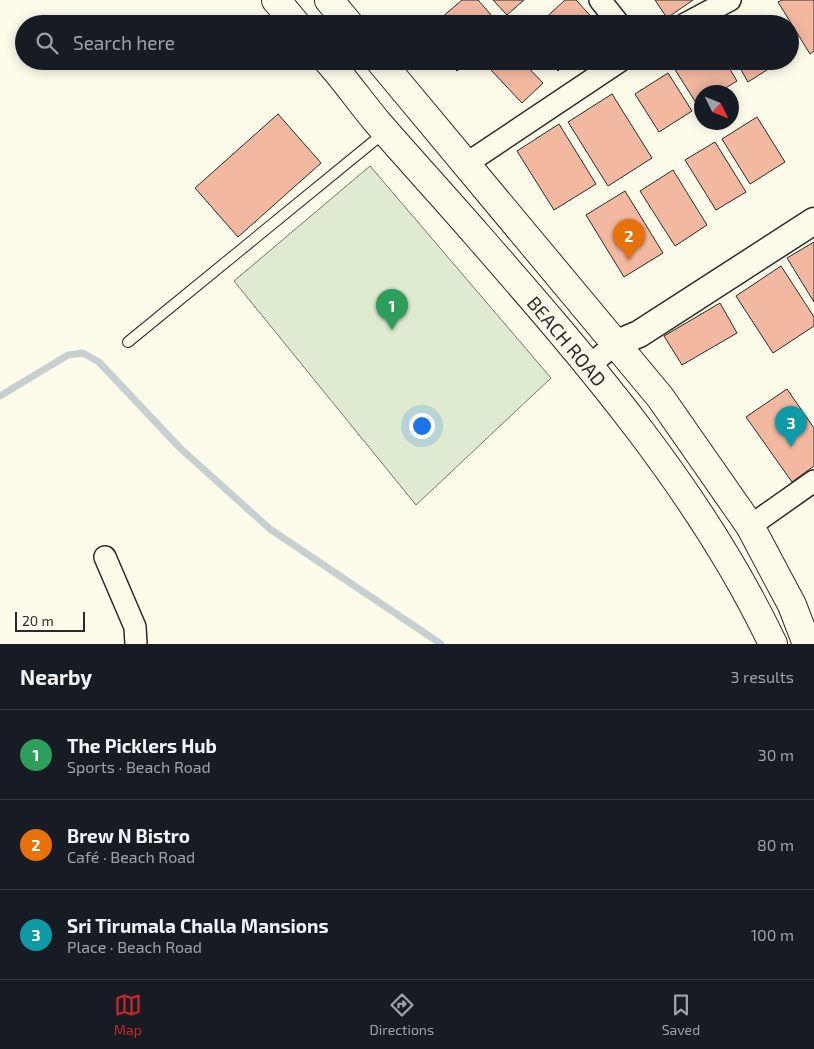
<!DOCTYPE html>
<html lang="en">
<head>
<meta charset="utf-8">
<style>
  :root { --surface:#171b24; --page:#20242c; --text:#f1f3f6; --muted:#9ea1a6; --line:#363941; --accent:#c62828 }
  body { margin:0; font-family:"Exo 2",sans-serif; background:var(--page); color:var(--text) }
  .compass { position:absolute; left:694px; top:85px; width:45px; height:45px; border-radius:50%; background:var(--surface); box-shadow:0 2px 12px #0003; rotate:133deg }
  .scale { position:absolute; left:15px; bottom:12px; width:70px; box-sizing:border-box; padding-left:5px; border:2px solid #2b2b2b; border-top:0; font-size:14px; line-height:18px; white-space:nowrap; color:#2b2b2b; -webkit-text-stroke:4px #fdfbea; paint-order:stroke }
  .you { position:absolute; left:421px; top:425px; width:18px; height:18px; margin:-12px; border:4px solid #fff; border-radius:50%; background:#1a73e8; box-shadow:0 0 0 8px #1a73e833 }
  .badge { display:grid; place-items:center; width:32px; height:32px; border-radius:50%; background:var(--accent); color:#fff; font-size:16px; font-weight:700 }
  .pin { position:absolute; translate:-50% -41px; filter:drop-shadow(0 1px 2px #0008) }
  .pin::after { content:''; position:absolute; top:26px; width:18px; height:15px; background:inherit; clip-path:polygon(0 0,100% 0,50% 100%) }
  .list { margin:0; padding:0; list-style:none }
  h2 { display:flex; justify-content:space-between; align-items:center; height:65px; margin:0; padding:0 20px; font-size:21px }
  h2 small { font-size:16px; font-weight:400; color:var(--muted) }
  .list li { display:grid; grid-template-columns:32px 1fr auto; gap:15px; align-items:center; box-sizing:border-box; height:90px; padding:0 20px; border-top:1px solid var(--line) }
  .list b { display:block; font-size:19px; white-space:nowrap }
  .list p { margin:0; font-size:16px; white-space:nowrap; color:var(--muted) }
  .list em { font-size:16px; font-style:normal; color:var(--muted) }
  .icon { flex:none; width:28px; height:28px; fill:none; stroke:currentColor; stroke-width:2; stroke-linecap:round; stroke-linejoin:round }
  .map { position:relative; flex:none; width:814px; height:644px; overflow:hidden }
  .search { position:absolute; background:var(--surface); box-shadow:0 2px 12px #0003; left:15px; right:15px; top:15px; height:55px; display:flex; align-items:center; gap:12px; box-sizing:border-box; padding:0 18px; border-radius:28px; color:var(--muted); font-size:19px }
  .sheet { height:335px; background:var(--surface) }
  nav { display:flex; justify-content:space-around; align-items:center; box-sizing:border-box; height:70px; border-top:1px solid var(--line); background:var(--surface); font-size:14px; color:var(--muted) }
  nav a { display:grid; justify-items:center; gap:2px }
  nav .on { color:var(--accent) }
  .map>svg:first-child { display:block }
</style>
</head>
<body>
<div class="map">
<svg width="814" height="644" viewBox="0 0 814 644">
  <rect width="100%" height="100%" fill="#fdfbea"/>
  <polygon fill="#deebd1" stroke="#74746e" points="370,166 551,378 416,505 234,281"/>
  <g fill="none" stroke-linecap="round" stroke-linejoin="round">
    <polyline stroke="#c7d0d0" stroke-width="7" points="0,396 68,355 83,353 99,362 180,448 270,529 441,644"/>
  </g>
  <g fill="#f2b8a0" stroke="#2b2b2b">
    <polygon points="462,0 478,0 499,24 434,24"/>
    <polygon points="493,0 524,0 507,15"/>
    <polygon points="565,0 576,0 598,24 539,24"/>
    <polygon points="655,0 693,0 667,18"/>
    <polygon points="782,0 814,0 814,51 810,54 778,2"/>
    <polygon points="762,15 767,24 748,24"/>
    <polygon points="448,61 469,61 457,71"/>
    <polygon points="500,61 522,61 543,83 522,103 491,70"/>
    <polygon points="549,61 569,61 558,71"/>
    <polygon points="685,61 725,61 737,81 719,92 702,92 702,104 698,106 674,68"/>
    <polygon points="736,61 781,61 748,82"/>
    <polygon points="668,73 692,111 659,132 635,94"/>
    <polygon points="612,94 652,158 608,186 568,122"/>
    <polygon points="278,114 321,163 238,237 195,188"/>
    <polygon points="757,117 785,162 750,184 722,139"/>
    <polygon points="559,124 596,184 554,210 517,151"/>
    <polygon points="715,142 746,192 716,210 685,160"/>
    <polygon points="673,170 707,225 675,246 640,191"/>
    <polygon points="625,191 663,253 624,277 586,215"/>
    <polygon points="814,242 814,302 787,258"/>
    <polygon points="781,266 814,317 814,326 773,353 736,296"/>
    <polygon points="720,303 737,333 682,365 664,336"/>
    <polygon points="787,389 814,428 814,466 792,482 746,417"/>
  </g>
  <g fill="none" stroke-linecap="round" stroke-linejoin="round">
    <g stroke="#2b2b2b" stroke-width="12">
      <polyline id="service" points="128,342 385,132"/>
    </g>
    <g stroke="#2b2b2b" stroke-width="24">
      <g id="minor">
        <polyline points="600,0 619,24"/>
        <polyline points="685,24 730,0"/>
        <polyline points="466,164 620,61"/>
        <polyline points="589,366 615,344"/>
        <polyline points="750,526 814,481"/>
        <polyline points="105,557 135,627 136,644"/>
      </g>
    </g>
    <g stroke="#2b2b2b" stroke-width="29">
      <polyline id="tertiary" points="615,344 639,334 814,221"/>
    </g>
    <g stroke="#2b2b2b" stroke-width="30">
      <g id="primary">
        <polyline points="276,0 296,24"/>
        <polyline points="329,0 349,24"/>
        <path d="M328 61C346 81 361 103 378 123 411 161 445 198 478 236 588 362 701 492 773 644"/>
        <polyline points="380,61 660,397 750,526 792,605 807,644"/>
      </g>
    </g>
    <use href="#service" stroke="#fdfbea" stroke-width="10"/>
    <use href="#minor" stroke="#fdfbea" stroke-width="21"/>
    <use href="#tertiary" stroke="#fdfbea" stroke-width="26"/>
    <use href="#primary" stroke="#fdfbea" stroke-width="28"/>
  </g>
  <g text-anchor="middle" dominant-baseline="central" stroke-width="4" stroke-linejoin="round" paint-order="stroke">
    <g font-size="19" fill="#2b2b2b" stroke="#fdfbea">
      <text transform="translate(567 341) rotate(50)">BEACH ROAD</text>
    </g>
  </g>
</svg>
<svg class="compass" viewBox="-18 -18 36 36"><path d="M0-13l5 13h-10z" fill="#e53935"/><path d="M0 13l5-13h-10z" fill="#9ea1a6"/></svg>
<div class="scale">20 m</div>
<div class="you"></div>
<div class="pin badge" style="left:392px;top:330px;background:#2e9e5b">1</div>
<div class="pin badge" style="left:629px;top:260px;background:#e8710a">2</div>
<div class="pin badge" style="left:791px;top:447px;background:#0f9aa8">3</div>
<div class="search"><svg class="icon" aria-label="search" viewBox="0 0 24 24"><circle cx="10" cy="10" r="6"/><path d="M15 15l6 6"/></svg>Search here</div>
</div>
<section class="sheet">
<h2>Nearby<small>3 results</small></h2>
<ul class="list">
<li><span class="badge" style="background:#2e9e5b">1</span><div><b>The Picklers Hub</b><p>Sports · Beach Road</p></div><em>30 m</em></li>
<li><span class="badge" style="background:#e8710a">2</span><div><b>Brew N Bistro</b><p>Café · Beach Road</p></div><em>80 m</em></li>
<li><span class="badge" style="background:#0f9aa8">3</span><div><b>Sri Tirumala Challa Mansions</b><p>Place · Beach Road</p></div><em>100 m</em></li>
</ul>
</section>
<nav>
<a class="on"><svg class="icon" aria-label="map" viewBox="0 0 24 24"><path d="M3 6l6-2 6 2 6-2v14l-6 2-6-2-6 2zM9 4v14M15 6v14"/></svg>Map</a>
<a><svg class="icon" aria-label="directions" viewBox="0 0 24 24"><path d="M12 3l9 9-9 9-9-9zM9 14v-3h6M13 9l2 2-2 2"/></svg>Directions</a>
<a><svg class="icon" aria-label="saved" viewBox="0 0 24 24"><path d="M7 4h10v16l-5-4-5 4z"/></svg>Saved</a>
</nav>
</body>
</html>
